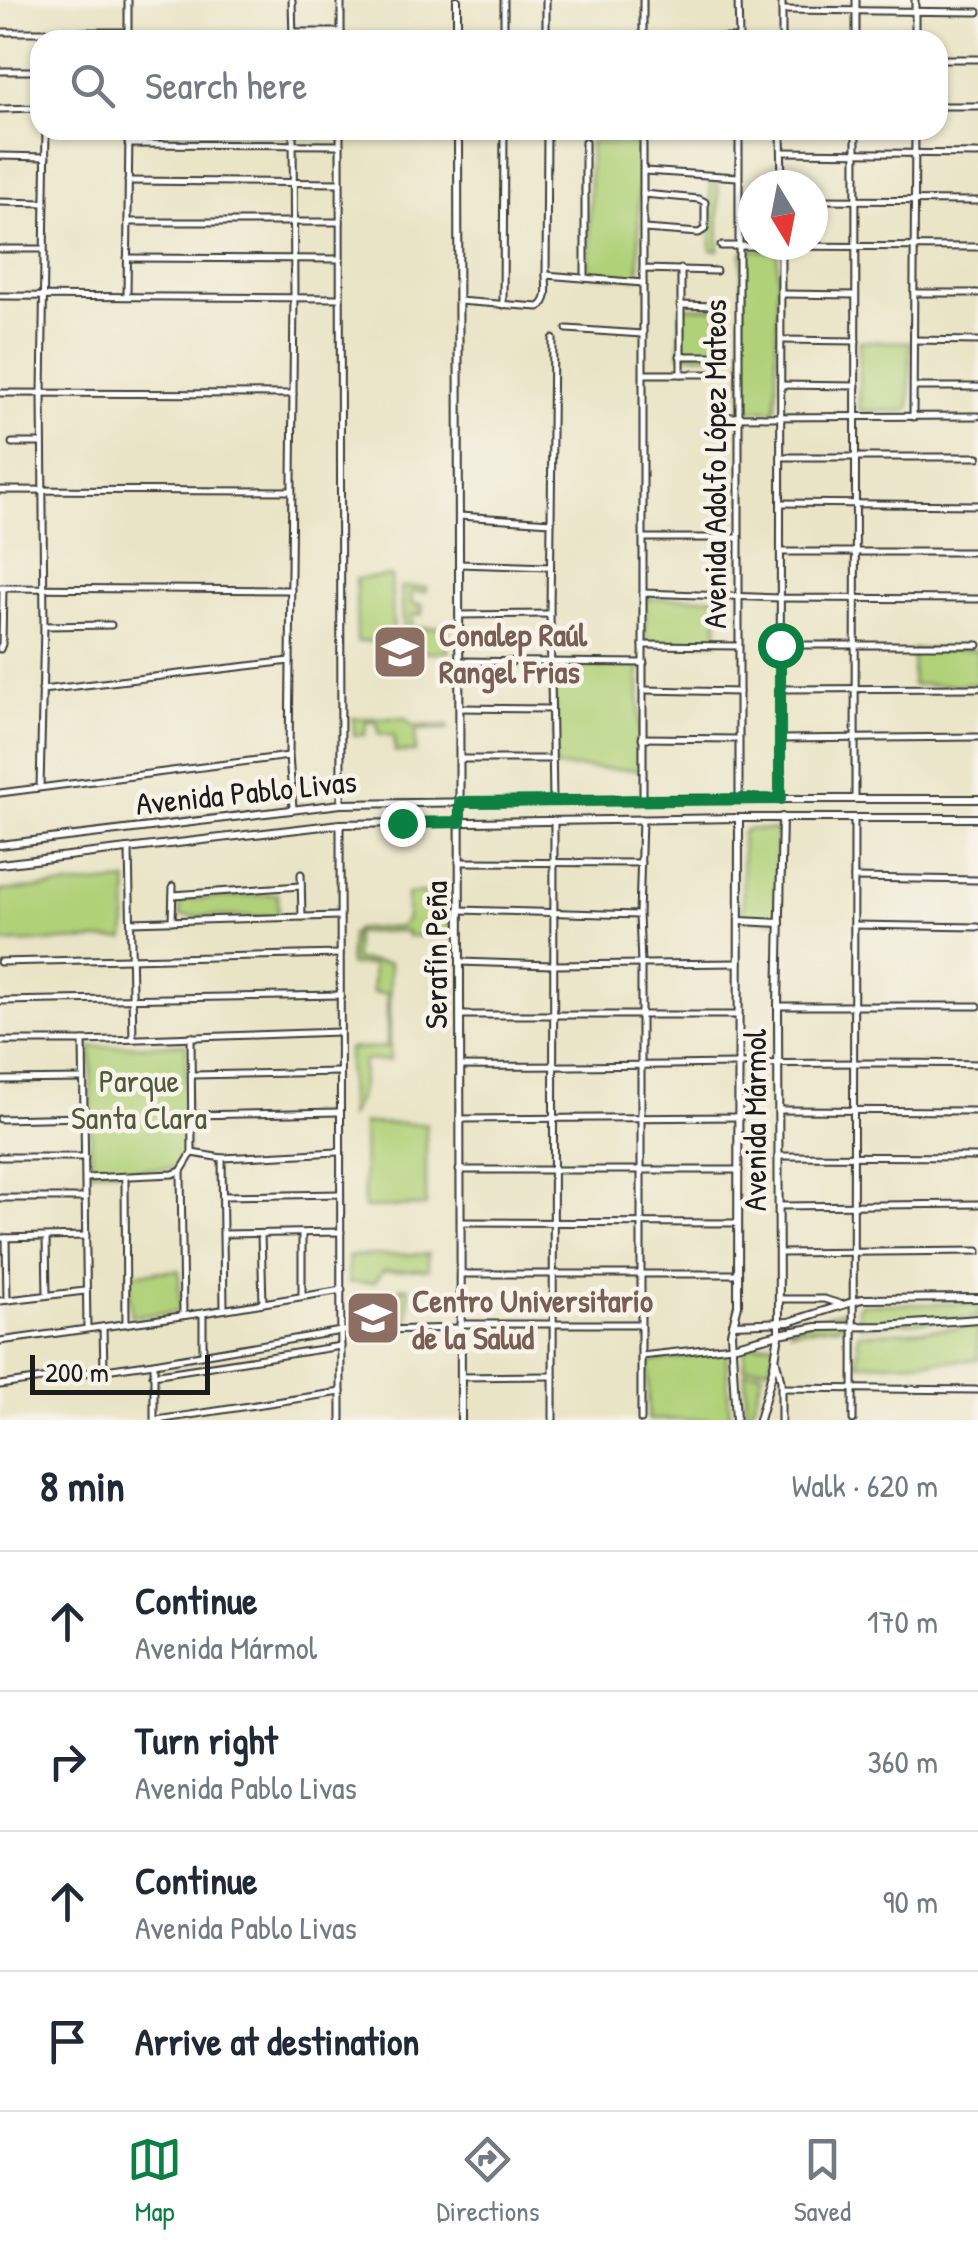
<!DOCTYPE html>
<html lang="en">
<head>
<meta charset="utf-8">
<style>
  :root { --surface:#fff; --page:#f2f2f3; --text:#1f2937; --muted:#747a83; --line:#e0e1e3; --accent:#0b8043 }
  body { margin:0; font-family:"Patrick Hand",sans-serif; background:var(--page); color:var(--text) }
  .compass { position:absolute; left:738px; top:170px; width:90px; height:90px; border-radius:50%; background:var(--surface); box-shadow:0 2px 8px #0004; rotate:170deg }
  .scale { position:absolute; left:30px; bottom:25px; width:180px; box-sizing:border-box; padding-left:10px; border:5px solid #1c1c1c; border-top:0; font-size:28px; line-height:35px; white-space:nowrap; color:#1c1c1c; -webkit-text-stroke:8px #f7f3e8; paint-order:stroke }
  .stop { position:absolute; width:30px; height:30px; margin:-22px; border:8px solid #0b8043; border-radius:50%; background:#fff }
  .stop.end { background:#0b8043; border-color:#fff; box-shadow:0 2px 10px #0008 }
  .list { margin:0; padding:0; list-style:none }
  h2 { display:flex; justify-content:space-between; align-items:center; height:130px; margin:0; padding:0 40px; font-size:42px }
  h2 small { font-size:32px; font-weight:400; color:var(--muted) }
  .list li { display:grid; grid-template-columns:65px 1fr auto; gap:30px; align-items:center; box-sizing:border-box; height:140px; padding:0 40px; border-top:2px solid var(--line) }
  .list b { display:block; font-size:38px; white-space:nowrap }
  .list p { margin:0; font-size:32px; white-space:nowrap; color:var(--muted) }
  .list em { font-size:32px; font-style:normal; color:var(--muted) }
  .icon { flex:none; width:55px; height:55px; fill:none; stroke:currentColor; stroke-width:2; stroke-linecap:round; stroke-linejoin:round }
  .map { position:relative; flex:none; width:978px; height:1420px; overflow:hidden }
  .search { position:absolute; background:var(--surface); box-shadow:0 2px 8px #0004; left:30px; right:30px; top:30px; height:110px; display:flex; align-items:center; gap:25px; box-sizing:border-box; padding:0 35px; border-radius:30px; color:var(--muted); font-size:38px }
  .sheet { height:690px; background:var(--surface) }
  nav { display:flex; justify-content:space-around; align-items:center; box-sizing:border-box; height:140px; border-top:2px solid var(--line); background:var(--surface); font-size:28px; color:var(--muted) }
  nav a { display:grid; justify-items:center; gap:5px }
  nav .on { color:var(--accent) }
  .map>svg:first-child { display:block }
</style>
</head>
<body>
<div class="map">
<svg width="978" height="1420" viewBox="0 0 978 1420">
  <rect width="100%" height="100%" fill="#f7f3e8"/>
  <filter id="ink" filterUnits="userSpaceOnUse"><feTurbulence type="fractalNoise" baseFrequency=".01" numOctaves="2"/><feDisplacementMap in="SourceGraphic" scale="20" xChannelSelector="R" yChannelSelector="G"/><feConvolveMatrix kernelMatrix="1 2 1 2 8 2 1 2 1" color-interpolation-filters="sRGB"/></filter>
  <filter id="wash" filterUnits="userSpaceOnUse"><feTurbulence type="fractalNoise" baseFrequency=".0048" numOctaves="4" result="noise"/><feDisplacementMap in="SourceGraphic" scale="40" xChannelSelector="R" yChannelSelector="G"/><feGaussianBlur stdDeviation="2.25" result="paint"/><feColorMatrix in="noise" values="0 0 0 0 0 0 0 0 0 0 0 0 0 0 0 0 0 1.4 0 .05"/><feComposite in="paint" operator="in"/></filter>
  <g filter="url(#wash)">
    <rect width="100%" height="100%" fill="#e9e4c5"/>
    <g fill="#b1d179" stroke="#66764a" stroke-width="2.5">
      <polygon points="590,141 639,145 639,278 589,275"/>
      <polygon points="710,181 718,181 719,250 711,250"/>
      <polygon points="746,250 776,250 778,252 776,407 773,410 745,410 743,406 742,252"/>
      <polygon points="681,307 718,308 719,355 680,355"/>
      <polygon points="859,341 910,342 910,408 906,411 862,411 859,407"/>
      <polygon points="391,576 394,641 357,642 356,579"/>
      <polygon points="401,587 426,587 426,592 411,592 412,604 422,605 422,614 412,615 412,628 448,627 448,652 405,652"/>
      <polygon points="718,597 717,642 646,643 645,599"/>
      <polygon points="913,649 978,650 978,684 912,685"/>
      <polygon points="639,666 640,770 555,767 554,668"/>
      <polygon points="353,718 405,718 414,726 448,725 448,729 416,730 415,752 395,752 394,736 379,734 377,722 366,722 365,735 354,735"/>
      <polygon points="746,829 774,830 777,833 776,919 773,921 743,918 742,833"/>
      <polygon points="128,881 125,939 0,943 0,891"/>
      <path d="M450 892V936H407V931L355 933V960L390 963V1060L363 1061C363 1086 362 1094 349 1116L348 1049 387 1047V993H373L372 965H349L351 934 357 929 400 927 407 918V894Z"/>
      <polygon points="278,894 278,917 180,916 180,900"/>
      <polygon points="186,1044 187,1150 176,1168 91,1171 91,1047"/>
      <polygon points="363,1123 426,1124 426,1206 364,1208"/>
      <polygon points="428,1254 428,1269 383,1271 375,1282 349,1283 348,1256"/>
      <polygon points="179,1270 180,1312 131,1316 128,1274"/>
      <polygon points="408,1287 409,1323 388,1324 400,1308 399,1288"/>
      <polygon points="860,1304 978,1304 978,1318 859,1326 858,1307"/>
      <polygon points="849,1309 849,1325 790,1330 790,1326"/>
      <polygon points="978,1327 978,1360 858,1364 858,1334"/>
      <polygon points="773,1342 776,1345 770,1367 744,1367 745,1347"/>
      <polygon points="726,1352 730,1420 648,1420 648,1362"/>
      <polygon points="745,1371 763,1372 749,1420 746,1420"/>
    </g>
  </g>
  <g filter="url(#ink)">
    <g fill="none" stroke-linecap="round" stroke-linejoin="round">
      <g stroke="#3b3a35" stroke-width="9">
        <g id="street">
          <polyline points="292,0 293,40"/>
          <polyline points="341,0 341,40"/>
          <polyline points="504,0 504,40"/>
          <polyline points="546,0 546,40"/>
          <polyline points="643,0 643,37"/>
          <polyline points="738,0 739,37"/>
          <polyline points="782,10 978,12"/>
          <polyline points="0,32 128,32"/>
          <polyline points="293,32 341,32"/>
          <polyline points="643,38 739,38"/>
          <polyline points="128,40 128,0"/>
          <polyline points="782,40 782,0"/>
          <polyline points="856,40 856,0"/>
          <polyline points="915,40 915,0"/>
          <polyline points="938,59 978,59"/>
          <polyline points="0,71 40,71"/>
          <polyline points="938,106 978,106"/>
          <polyline points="0,109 40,108"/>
          <polyline points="293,130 294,297 289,756 293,808"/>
          <polyline points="340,130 341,804"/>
          <polyline points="781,130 782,185"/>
          <polyline points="585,142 585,278"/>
          <polyline points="128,144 340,145"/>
          <polyline points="782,152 978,154"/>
          <polyline points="0,156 46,157"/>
          <polyline points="644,171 738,177"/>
          <polyline points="128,181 339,183"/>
          <polyline points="643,194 699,199 705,202 705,229 699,233 644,229"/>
          <polyline points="813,200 978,201"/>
          <polyline points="0,202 45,203"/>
          <polyline points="129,222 340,222"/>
          <polyline points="721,246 978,247"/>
          <polyline points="0,249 43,249"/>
          <polyline points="127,258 339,259"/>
          <polyline points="643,269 716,271"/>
          <polyline points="546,275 547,130"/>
          <polyline points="914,293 978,293"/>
          <polyline points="783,294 855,295"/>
          <polyline points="0,296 339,298"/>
          <polyline points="127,296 129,130"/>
          <path d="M458 301 539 307C550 300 546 286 546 275L643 283"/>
          <polyline points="503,305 504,130"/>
          <polyline points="680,305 717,306"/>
          <polyline points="567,329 642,334"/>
          <polyline points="553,339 550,614 553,801"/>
          <polyline points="782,340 856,341"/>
          <polyline points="914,340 978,341"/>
          <polyline points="680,356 716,356"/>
          <polyline points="644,374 711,374"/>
          <polyline points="681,374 681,269"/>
          <polyline points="781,385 856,386"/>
          <polyline points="914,387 978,387"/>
          <polyline points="0,393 293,394"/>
          <polyline points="722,417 978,416"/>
          <polyline points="913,417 915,130"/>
          <polyline points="12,443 42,443"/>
          <polyline points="781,457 978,457"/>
          <polyline points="0,490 291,491"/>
          <polyline points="781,503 978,505"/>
          <polyline points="459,516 551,522"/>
          <polyline points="644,538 739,538"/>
          <polyline points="781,552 978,552"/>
          <polyline points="459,564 550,567"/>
          <polyline points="0,588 291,590"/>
          <polyline points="643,593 780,598 978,599"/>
          <polyline points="459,615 550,614"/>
          <polyline points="44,626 111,625"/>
          <polyline points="643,645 738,646"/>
          <polyline points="781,645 978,645"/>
          <polyline points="0,649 2,644 3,588"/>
          <polyline points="460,661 644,663"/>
          <polyline points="781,689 978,688"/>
          <polyline points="42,690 290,661"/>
          <polyline points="644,690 739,692"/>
          <polyline points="460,708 551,709"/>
          <polyline points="642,738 738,739"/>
          <polyline points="781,739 978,737"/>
          <polyline points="460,759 552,759"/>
          <polyline points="40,787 44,626 42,393 46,130"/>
          <polyline points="0,793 289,756"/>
          <polyline points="643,799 643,130"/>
          <polyline points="739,799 739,130"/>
          <polyline points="780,799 781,245"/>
          <polyline points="855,799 856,130"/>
          <polyline points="340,824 341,1420"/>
          <polyline points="129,850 133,1038"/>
          <polyline points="459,862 641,863"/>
          <polyline points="301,874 302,917"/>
          <polyline points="854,878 978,880"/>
          <polyline points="173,895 301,886"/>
          <polyline points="460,910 639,915"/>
          <polyline points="172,921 173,886"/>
          <polyline points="131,922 339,916"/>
          <polyline points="854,925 978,927"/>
          <polyline points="0,962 340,954"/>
          <polyline points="460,962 552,965 739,963"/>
          <polyline points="0,1001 340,995"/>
          <polyline points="778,1006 978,1006"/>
          <polyline points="460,1015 739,1015"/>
          <polyline points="0,1041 83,1041 339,1032"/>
          <polyline points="83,1041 87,1328"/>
          <path d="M461 1066C634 1068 806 1060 978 1064"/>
          <polyline points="192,1075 339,1072"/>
          <polyline points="0,1080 83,1079"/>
          <polyline points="779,1110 978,1111"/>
          <polyline points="192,1115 339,1112"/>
          <polyline points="0,1119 84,1117"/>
          <polyline points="460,1119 739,1117"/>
          <polyline points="192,1153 222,1158 338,1152"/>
          <polyline points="778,1156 978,1157"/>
          <polyline points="0,1157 85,1157"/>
          <polyline points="222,1158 224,1309"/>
          <polyline points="459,1170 739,1170"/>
          <polyline points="181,1171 183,1315"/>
          <polyline points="125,1177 126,1324"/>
          <polyline points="87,1178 173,1174 181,1171 192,1153 191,1036"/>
          <polyline points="223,1196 340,1194"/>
          <polyline points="0,1198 85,1198"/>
          <polyline points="779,1206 978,1204"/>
          <polyline points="461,1222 738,1223"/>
          <polyline points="224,1234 341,1232"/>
          <polyline points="261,1234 263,1303"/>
          <polyline points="0,1238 86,1236"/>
          <polyline points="6,1238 7,1300"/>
          <polyline points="46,1238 47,1294"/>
          <polyline points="779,1253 978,1251"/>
          <polyline points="461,1274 738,1274"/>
          <polyline points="302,1296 302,1234"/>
          <polyline points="779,1299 824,1299 840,1304"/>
          <polyline points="0,1301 85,1291"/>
          <polyline points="203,1313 203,1353"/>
          <polyline points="460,1324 640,1324"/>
          <polyline points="103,1327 104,1370"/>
          <polyline points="0,1341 203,1313 342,1290"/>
          <polyline points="641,1356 732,1346"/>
          <polyline points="776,1359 781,1381 781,1420"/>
          <polyline points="154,1363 154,1420"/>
          <polyline points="153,1375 341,1346"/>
          <polyline points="461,1377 553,1376"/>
          <polyline points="0,1385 154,1363 341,1331 460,1328"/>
          <polyline points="782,1388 978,1390"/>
          <polyline points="157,1420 341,1392"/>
          <polyline points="553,1420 554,821"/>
          <polyline points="641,1420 641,964 639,915 642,819"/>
          <polyline points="853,1420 854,818"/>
        </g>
      </g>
      <g stroke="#3b3a35" stroke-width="10">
        <g id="secondary">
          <polyline points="457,0 457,40"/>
          <polyline points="458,130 461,1420"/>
          <polyline points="0,845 341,804 691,799 978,799"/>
          <polyline points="0,864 340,824 739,818 978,818"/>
          <polyline points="740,921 780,923"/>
          <polyline points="733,1324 789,1322 862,1299 978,1298"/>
          <polyline points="732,1346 779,1334 817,1327 885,1326 978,1319"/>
          <polyline points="736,1420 731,1333 738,1305 739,818"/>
          <polyline points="759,1420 774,1366 779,1334 778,1006 782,817"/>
        </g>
      </g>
      <use href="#street" stroke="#fff" stroke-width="5"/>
      <use href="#secondary" stroke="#fff" stroke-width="6"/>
    </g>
  </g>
  <g fill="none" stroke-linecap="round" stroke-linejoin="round" filter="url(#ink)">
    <polyline stroke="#0b8043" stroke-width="12" points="402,823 460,822 460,802 780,799 780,645"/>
  </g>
  <defs>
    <g id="university-square" transform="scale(2.875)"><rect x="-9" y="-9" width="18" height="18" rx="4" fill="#8d6e63" stroke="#f7f3e8"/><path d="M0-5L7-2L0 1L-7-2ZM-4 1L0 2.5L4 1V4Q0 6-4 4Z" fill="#fff"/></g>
  </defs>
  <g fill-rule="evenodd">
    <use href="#university-square" x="400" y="652"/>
    <use href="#university-square" x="373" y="1318"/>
  </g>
  <g text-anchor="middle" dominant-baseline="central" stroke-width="9" stroke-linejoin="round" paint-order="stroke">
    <g font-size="32" fill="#1c1c1c" stroke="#f7f3e8">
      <text transform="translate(714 464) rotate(-90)">Avenida Adolfo López Mateos</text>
      <text transform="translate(246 792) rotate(-6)">Avenida Pablo Livas</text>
      <text transform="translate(435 955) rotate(-90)">Serafín Peña</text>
      <text transform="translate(754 1120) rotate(-90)">Avenida Mármol</text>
    </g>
    <g font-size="32" font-weight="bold" fill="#785e54" stroke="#f7f3e8" text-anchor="start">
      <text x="439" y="634">Conalep Raúl<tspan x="439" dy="37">Rangel Frias</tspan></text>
      <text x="412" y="1300">Centro Universitario<tspan x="412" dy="37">de la Salud</tspan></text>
    </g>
    <g font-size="32" fill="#505b3d" stroke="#f7f3e8">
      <text x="139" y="1080">Parque<tspan x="139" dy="37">Santa Clara</tspan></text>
    </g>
  </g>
</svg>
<svg class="compass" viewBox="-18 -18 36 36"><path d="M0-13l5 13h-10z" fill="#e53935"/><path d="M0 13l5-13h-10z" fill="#747a83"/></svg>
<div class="scale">200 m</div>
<div class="stop" style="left:780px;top:645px"></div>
<div class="stop end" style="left:402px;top:823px"></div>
<div class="search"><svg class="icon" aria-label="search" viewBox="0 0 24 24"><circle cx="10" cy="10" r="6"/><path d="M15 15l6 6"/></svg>Search here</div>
</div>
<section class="sheet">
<h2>8 min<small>Walk · 620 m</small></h2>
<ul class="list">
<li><svg class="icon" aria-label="ahead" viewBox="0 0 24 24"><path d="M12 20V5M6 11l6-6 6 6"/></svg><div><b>Continue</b><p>Avenida Mármol</p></div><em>170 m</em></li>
<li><svg class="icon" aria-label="right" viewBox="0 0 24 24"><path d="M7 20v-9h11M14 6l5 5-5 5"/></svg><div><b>Turn right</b><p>Avenida Pablo Livas</p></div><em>360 m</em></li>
<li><svg class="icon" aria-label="ahead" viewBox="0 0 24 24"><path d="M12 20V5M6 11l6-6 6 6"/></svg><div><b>Continue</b><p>Avenida Pablo Livas</p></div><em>90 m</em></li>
<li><svg class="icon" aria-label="arrive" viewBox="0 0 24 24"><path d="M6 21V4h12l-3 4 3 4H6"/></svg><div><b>Arrive at destination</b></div></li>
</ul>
</section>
<nav>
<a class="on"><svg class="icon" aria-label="map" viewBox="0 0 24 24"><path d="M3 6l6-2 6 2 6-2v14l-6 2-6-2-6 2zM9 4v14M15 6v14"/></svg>Map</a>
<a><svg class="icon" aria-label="directions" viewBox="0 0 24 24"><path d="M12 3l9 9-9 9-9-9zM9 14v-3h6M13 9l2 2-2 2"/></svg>Directions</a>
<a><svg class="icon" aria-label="saved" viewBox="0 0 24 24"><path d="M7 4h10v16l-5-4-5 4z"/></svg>Saved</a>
</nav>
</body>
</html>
